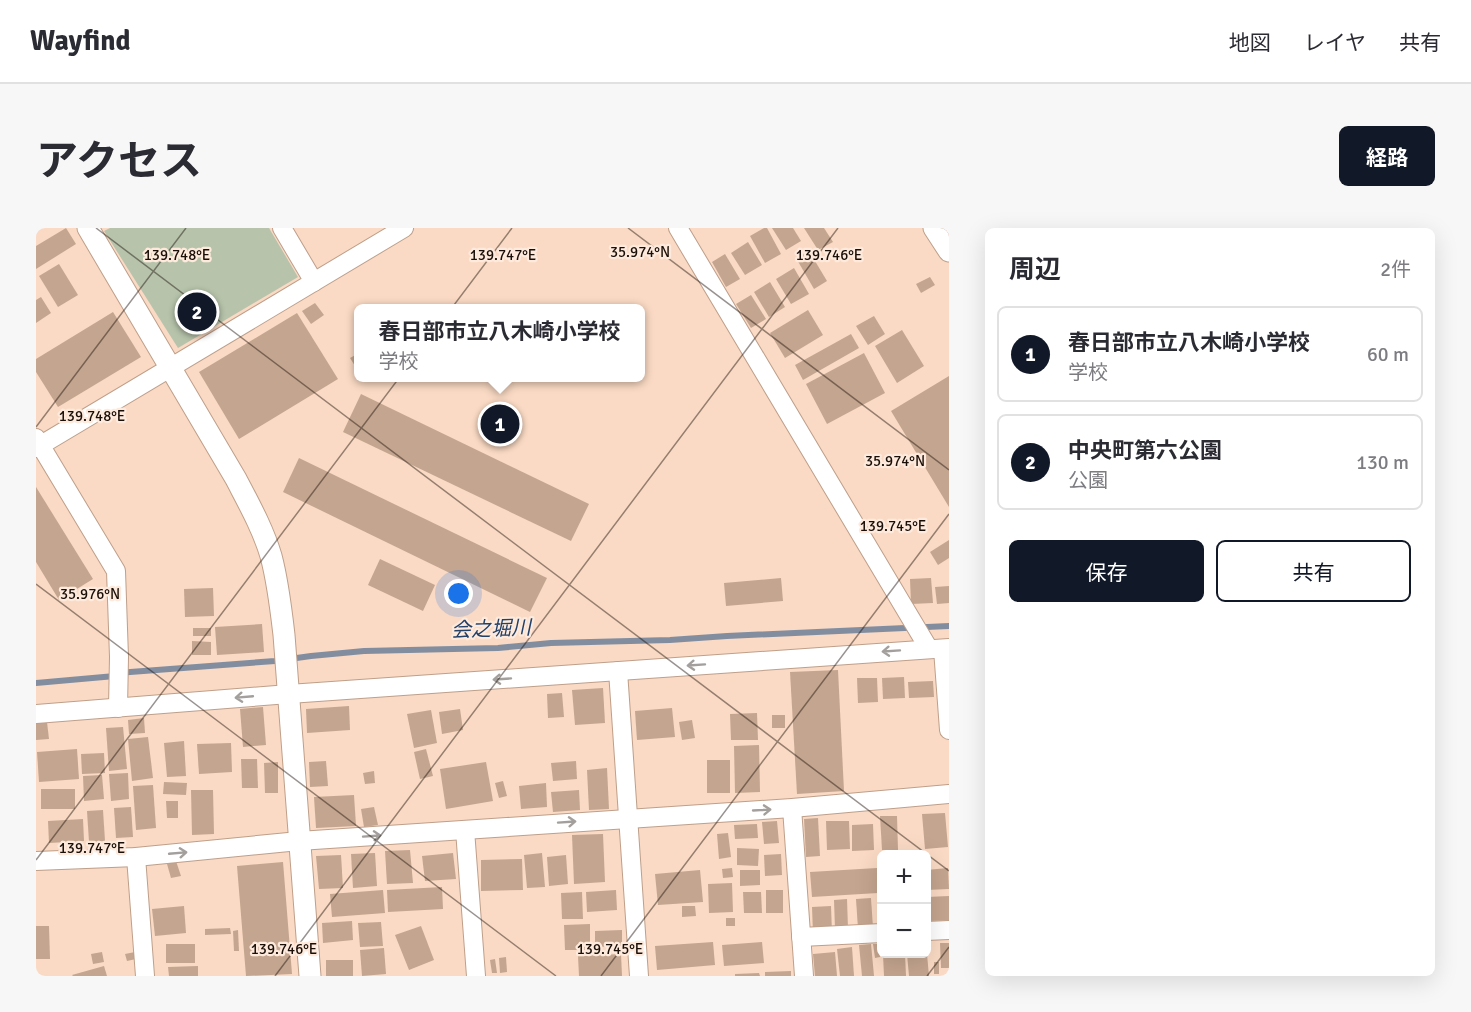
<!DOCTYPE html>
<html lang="ja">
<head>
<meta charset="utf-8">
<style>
  :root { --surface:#fff; --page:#f7f7f7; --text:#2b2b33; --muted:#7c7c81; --line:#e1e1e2; --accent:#111827 }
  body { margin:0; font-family:Signika,"Noto Sans JP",sans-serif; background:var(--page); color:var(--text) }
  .controls { position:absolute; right:18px; bottom:18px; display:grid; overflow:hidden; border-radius:9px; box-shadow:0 6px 24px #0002 }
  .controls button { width:54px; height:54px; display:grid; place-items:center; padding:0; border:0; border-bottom:2px solid var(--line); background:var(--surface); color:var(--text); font:30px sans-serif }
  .you { position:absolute; left:423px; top:366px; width:21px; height:21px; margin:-15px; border:4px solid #fff; border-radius:50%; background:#1a73e8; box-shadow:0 0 0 9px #1a73e833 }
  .badge { display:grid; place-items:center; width:39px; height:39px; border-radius:50%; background:var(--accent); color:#fff; font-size:20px; font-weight:700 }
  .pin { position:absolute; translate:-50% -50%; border:3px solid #fff; box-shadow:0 2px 6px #0006 }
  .popup { position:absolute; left:318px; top:76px; width:291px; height:78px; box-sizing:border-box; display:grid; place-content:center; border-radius:9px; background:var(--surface); filter:drop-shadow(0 2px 4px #0005); font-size:20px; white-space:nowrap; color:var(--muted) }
  .popup b { font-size:22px; color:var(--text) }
  .popup::after { content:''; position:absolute; left:50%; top:100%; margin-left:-12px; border:12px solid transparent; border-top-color:var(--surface) }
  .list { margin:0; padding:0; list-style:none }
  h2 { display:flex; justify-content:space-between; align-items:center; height:78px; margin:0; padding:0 24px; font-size:26px }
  h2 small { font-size:20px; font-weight:400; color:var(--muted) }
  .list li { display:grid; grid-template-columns:39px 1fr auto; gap:18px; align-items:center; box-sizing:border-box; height:96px; margin:0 12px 12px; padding:0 12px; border:2px solid var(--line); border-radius:9px }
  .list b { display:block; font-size:22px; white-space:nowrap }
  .list p { margin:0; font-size:20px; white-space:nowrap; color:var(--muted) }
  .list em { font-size:20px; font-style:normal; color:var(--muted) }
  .actions { display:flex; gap:12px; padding:18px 24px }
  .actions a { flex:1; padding:14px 0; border:2px solid var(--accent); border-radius:9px; text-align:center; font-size:21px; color:var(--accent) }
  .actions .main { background:var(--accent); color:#fff }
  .map { position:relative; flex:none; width:913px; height:748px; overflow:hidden; border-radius:9px }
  header { display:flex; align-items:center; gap:36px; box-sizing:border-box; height:84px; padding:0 30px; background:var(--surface); border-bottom:2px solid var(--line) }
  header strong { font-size:28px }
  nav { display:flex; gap:33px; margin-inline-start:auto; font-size:21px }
  .intro { display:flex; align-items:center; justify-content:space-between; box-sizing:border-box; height:144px; padding:0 36px }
  h1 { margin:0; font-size:42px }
  .button { padding:15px 27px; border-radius:9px; background:var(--accent); color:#fff; font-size:21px; font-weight:700 }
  main { display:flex; gap:36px; padding:0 36px }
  aside { flex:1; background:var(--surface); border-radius:9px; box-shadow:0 6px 24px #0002 }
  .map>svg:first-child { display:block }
</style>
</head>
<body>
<header>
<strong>Wayfind</strong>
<nav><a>地図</a><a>レイヤ</a><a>共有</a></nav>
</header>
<div class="intro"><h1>アクセス</h1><a class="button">経路</a></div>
<main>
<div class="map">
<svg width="913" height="748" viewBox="0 0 913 748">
  <rect width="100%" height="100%" fill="#fadac4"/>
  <polygon fill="#b7c4ab" points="74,0 233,0 262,49 142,120 68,3"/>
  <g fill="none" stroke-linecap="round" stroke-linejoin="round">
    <polyline stroke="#828ea0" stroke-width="6" points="0,455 79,448 81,445 239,433 275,428 328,423 462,420 515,415 634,412 691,408 913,398"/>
  </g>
  <g fill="#c4a58f">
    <polygon points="30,0 40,16 0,41 0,18"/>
    <polygon points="728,0 731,0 745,26 729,35 714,8"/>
    <polygon points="736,0 757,0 765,13 750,22"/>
    <polygon points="768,0 788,0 797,14 782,22"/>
    <polygon points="712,14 726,37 709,47 695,25"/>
    <polygon points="773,23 791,53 778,61 760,30"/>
    <polygon points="689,26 704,51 690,59 676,34"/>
    <polygon points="23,36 42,67 22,79 3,48"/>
    <polygon points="758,40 773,66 755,76 740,51"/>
    <polygon points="894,49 899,57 885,65 880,56"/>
    <polygon points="734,54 749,79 733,89 718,64"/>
    <polygon points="715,67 730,91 715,100 700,76"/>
    <polygon points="5,69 15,85 0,95 0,72"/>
    <polygon points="279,75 288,87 275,96 266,83"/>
    <polygon points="772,82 787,107 749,130 734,105"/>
    <polygon points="77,84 105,129 22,179 0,144 0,131"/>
    <polygon points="261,85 302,151 203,211 163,144"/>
    <polygon points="838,88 849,106 832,117 820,98"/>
    <polygon points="866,102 888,138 861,155 839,118"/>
    <polygon points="815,106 823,120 767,152 759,137"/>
    <polygon points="323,125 323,136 319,138 314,130"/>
    <polygon points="828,125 849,165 791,196 770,156"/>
    <polygon points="913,148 913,279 855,183"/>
    <polygon points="325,166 553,276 535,313 307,204"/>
    <polygon points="263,230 511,350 494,384 247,264"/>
    <polygon points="0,259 57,351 23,372 0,334"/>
    <polygon points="913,312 913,330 902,337 894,324"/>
    <polygon points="344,331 399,357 387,383 332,357"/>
    <polygon points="745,350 747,373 690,378 688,355"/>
    <polygon points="895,350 897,375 875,376 874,351"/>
    <polygon points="913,358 913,375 901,376 899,359"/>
    <polygon points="177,360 178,388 149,389 148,361"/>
    <polygon points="226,396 228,424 181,427 179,399"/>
    <rect x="157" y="400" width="18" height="8"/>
    <polygon points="156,413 175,414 175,427 156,427"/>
    <polygon points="802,442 808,563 761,566 754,444"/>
    <polygon points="868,449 869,470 847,471 846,450"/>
    <polygon points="821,450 841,450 842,474 822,475"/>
    <polygon points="897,453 898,469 873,470 872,454"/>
    <polygon points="567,460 569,495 539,497 536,462"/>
    <polygon points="526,465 528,489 512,490 511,466"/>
    <polygon points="313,478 314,502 271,505 270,481"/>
    <polygon points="227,479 230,517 207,519 204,481"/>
    <polygon points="636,480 639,509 601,512 599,483"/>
    <polygon points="424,481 427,502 406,506 403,484"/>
    <polygon points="395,482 401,515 378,520 371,486"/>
    <polygon points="721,485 722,512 695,512 694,486"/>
    <rect x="736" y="487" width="13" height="13"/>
    <polygon points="108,490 109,505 93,506 92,492"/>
    <polygon points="656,492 659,510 646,512 643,494"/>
    <polygon points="0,494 11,494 13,511 0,512"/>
    <polygon points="87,499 91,541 73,543 70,500"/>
    <polygon points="112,509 117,550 96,553 92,511"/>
    <polygon points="148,513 150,548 131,549 128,515"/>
    <polygon points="195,515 196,544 163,546 161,516"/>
    <polygon points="723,517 724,564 699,565 698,518"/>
    <polygon points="41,521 43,551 3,554 1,524"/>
    <polygon points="390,521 397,548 384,551 378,524"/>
    <polygon points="68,525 69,545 46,546 45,526"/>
    <polygon points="205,531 221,531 222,560 206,560"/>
    <rect x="671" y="532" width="23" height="33"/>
    <polygon points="290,533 292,558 274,559 273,534"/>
    <polygon points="540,533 541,551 517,553 515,535"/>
    <polygon points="242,534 242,565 229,565 228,535"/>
    <polygon points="450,534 457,573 410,581 404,541"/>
    <polygon points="571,540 573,581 553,582 551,542"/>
    <polygon points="338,543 339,555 329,556 327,545"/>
    <polygon points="92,545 93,571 75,573 73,546"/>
    <polygon points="66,547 68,571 48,573 47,548"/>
    <polygon points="467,553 471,568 463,570 459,555"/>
    <polygon points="128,554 151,555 150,567 127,566"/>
    <polygon points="510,555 511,579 485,581 483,558"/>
    <polygon points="117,557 120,600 100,602 97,558"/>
    <rect x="5" y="561" width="34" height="20"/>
    <polygon points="155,562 177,562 178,606 156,607"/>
    <polygon points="543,562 544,582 517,584 515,564"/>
    <polygon points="318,567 320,598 280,600 278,569"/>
    <polygon points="130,573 142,573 142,590 131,590"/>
    <polygon points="95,579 97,609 80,610 78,580"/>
    <polygon points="338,579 342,597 328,599 325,581"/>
    <polygon points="67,582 69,613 53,614 51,583"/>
    <polygon points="909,585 912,619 889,621 886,586"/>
    <polygon points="844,588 861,588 862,622 846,622"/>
    <polygon points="782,590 784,628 770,629 768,591"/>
    <polygon points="47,591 48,613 13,615 12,593"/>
    <polygon points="741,593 743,615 728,616 726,594"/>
    <polygon points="790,593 813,593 814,621 791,622"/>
    <polygon points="721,596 722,610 699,611 698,597"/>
    <polygon points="837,596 838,622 816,623 816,597"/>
    <polygon points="692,605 695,629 683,631 681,606"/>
    <polygon points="567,606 569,654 538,656 536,607"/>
    <polygon points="701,620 723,621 722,638 701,637"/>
    <polygon points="374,622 377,655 351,656 349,623"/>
    <polygon points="339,625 341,658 317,660 315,626"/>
    <polygon points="417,625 420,651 389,653 386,628"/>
    <polygon points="506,625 509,659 491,660 488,627"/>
    <polygon points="745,626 746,647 729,648 728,627"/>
    <polygon points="305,627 307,660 283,661 280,628"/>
    <polygon points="530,627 532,656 513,658 511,629"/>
    <polygon points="486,631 487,662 445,663 445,632"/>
    <polygon points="846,631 846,663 844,663 842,632"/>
    <polygon points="140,633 145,648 135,650 131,636"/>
    <polygon points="247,634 256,746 210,748 201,638"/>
    <polygon points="696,640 697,649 687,650 686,641"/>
    <polygon points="841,640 842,665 776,669 774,644"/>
    <polygon points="912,640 913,661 890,662 890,642"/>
    <polygon points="664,642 667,674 622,677 619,646"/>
    <polygon points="704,642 724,642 724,657 704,658"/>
    <polygon points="696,655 697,684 673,685 672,656"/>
    <polygon points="406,659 407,681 352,684 351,662"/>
    <polygon points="347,662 349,685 296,689 294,666"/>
    <polygon points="580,662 581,682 551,684 550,664"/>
    <rect x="730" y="662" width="17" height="23"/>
    <polygon points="546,664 547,691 526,691 525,665"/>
    <polygon points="707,664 725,664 726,685 708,685"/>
    <polygon points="913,668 913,692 893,693 891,669"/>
    <polygon points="835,670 837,700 822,701 820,671"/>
    <polygon points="811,671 812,701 799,701 798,672"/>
    <polygon points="148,678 150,705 119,708 116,681"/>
    <polygon points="646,678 659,678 660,688 646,689"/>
    <polygon points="795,678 796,705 777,706 776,679"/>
    <rect x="690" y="690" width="9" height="8"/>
    <polygon points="316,693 317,712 287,715 286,695"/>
    <polygon points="345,694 347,718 324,719 322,695"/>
    <polygon points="554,696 554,722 529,722 528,697"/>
    <polygon points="0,698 13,698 14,731 0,731"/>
    <polygon points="385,698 398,732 373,742 359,707"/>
    <polygon points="194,700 195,706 169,707 169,701"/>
    <polygon points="202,702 203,723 198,723 197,703"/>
    <polygon points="586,702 586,718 559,719 559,703"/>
    <polygon points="677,714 679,737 621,742 619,718"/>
    <polygon points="726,714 728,735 688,738 686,717"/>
    <polygon points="904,715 913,715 913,740 905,740"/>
    <rect x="130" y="716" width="29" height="19"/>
    <polygon points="835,716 838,748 826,748 823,717"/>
    <polygon points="837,716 843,716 844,729 839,730"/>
    <polygon points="816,719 818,748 804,748 801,721"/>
    <polygon points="348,720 350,746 326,748 324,722"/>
    <polygon points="66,724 68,734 57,736 55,726"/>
    <polygon points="99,724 100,731 91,733 89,726"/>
    <polygon points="799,724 801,748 779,748 777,726"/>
    <polygon points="585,726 586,748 543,748 542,728"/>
    <polygon points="847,726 869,726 870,748 848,748"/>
    <polygon points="871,726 891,726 893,748 873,748"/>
    <polygon points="470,729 471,744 464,745 463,730"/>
    <polygon points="459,731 461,745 456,745 454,732"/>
    <rect x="290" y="732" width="27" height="16"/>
    <rect x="898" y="734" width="5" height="12"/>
    <polygon points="68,738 71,748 37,748 36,747"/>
    <polygon points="162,738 162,748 133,748 132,739"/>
    <polygon points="755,743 755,748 729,748 729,744"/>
    <polygon points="723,745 724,748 699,748 699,746"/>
  </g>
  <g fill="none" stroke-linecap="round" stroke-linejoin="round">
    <g stroke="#be9f8a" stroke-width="20">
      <g id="minor">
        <polyline points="246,0 278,54"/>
        <polyline points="642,0 893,421"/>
        <polyline points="0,210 80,343 83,429 82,480"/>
        <polyline points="0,220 368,0"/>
        <polyline points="907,421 913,502"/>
        <polyline points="582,443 603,748"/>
        <polyline points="0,486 253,466 913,420"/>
        <polyline points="756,580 768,748"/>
        <polyline points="429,602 440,748"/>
        <polyline points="100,629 109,748"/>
        <polyline points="0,633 100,629 263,613 756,580 913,566"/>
        <polyline points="890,703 913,702"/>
        <polyline points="765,709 846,705"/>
      </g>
    </g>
    <g stroke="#be9f8a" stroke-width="23">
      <g id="tertiary">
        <path d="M52 0 200 251C213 276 227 301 235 328 242 354 245 381 248 407L274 748"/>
        <polyline points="898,0 913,23"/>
      </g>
    </g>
    <use href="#minor" stroke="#fff" stroke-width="18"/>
    <use href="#tertiary" stroke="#fff" stroke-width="21"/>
  </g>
  <defs><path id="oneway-shaft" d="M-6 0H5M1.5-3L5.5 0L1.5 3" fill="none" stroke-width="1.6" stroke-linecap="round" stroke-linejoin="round" transform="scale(1.5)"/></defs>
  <g stroke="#a39f9c">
    <use href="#oneway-shaft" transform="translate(855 423) rotate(176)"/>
    <use href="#oneway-shaft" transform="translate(660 437) rotate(176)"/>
    <use href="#oneway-shaft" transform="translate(466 451) rotate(176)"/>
    <use href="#oneway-shaft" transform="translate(208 469) rotate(175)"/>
    <use href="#oneway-shaft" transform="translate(726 582) rotate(-3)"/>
    <use href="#oneway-shaft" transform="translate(531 594) rotate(-4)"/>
    <use href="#oneway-shaft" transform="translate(336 608) rotate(-4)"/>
    <use href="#oneway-shaft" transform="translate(142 625) rotate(-5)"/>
  </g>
  <path fill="none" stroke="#1a0f08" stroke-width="1.5" stroke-opacity="0.45" d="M60 0 913 643M592 0 913 242M0 199 150 0M0 356 520 748M0 632 476 0M239 748 802 0M565 748 913 286M891 748 913 719"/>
  <g text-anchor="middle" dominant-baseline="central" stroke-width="4.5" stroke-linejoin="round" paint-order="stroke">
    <g font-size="20" font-style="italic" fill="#224068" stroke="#fdeadc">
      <text transform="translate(455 401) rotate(-2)">会之堀川</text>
    </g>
  </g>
  <g font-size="15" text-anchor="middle" fill="#1a0f08" stroke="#fdeadc" stroke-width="4.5" stroke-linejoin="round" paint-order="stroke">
    <text x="604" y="29">35.974°N</text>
    <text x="141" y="32">139.748°E</text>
    <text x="467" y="32">139.747°E</text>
    <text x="793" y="32">139.746°E</text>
    <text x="56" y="193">139.748°E</text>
    <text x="859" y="238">35.974°N</text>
    <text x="857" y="303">139.745°E</text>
    <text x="54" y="371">35.976°N</text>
    <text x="56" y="625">139.747°E</text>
    <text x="248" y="726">139.746°E</text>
    <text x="574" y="726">139.745°E</text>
  </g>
</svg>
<div class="controls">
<button>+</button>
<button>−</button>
</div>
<div class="you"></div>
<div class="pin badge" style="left:464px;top:196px">1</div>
<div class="popup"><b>春日部市立八木崎小学校</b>学校</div>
<div class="pin badge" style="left:161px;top:84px">2</div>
</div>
<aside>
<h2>周辺<small>2件</small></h2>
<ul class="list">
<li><span class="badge">1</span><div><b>春日部市立八木崎小学校</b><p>学校</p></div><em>60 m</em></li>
<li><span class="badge">2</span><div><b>中央町第六公園</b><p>公園</p></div><em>130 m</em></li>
</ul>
<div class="actions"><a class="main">保存</a><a>共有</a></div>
</aside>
</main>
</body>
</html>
